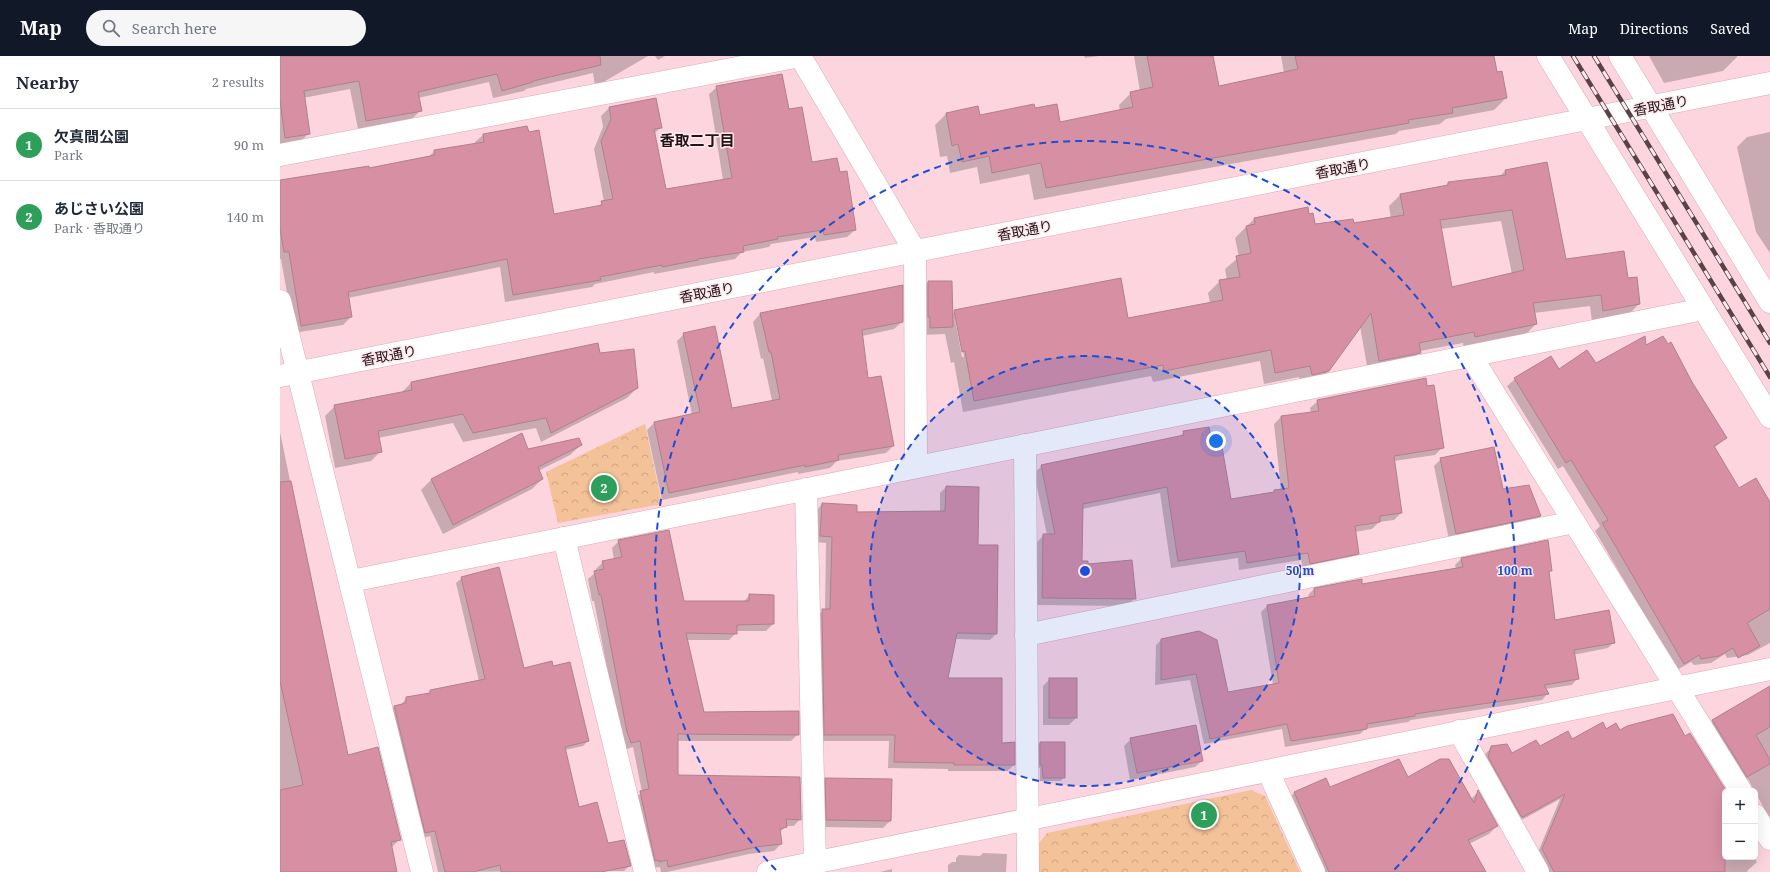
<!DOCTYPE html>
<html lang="en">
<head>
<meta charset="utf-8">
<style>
  :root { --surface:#fff; --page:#f6f6f7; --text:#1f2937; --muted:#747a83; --line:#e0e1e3; --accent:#111827 }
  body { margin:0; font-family:"Noto Serif","Noto Sans JP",serif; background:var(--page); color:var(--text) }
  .controls { position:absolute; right:12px; bottom:12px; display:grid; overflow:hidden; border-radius:6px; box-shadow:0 4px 16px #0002 }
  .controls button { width:36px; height:36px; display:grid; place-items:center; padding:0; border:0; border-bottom:1px solid var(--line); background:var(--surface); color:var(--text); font:20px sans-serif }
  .you { position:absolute; left:936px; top:385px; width:14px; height:14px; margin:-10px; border:3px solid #fff; border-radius:50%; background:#1a73e8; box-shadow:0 0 0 6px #1a73e833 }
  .badge { display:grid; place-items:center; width:26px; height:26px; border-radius:50%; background:var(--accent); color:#fff; font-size:13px; font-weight:700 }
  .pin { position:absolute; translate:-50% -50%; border:2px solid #fff; box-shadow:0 1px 4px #0006 }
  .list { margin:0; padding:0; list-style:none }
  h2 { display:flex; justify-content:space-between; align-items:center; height:52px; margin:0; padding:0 16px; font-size:17px }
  h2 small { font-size:13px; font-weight:400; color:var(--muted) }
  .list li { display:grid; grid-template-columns:26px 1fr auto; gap:12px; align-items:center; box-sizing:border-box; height:72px; padding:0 16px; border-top:1px solid var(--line) }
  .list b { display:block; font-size:15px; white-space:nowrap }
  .list p { margin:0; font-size:13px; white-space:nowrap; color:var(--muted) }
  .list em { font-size:13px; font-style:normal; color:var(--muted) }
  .icon { flex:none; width:22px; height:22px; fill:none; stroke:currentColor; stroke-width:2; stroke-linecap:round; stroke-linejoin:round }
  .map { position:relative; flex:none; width:1490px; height:816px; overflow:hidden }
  header { display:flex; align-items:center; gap:24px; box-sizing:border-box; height:56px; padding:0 20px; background:var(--accent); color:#fff }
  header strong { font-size:19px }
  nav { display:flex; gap:22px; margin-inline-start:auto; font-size:14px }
  .search { width:280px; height:36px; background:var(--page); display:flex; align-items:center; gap:10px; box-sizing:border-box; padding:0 14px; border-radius:22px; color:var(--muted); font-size:15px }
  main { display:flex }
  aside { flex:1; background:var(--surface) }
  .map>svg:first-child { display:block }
</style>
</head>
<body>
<header>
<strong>Map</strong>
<div class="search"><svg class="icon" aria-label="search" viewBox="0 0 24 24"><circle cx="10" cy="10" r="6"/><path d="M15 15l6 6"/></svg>Search here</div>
<nav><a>Map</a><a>Directions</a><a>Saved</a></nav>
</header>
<main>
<aside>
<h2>Nearby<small>2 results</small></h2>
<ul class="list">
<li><span class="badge" style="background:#2e9e5b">1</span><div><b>欠真間公園</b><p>Park</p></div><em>90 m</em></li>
<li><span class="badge" style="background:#2e9e5b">2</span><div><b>あじさい公園</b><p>Park · 香取通り</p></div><em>140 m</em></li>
</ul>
</aside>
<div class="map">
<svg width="1490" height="816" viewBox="0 0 1490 816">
  <defs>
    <pattern id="park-crowns" width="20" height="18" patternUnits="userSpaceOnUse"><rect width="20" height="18" fill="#f3c299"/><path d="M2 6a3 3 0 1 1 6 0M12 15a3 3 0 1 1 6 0" fill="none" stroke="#d0a683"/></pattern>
  </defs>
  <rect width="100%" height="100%" fill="#fdd5df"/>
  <g fill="url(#park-crowns)">
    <polygon points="365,368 382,448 278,467 266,416"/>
    <polygon points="971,734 985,740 1020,816 758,816 758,788 767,777"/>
  </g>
  <g fill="#0003" fill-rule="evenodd">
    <polygon points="0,0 368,0 315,31 313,17 246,33 244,35 213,42 209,26 138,42 140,55 132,63 78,73 70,33 23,42 29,77 20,86 0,89"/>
    <polygon points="375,0 385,0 378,4"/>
    <polygon points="804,0 819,0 805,2"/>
    <polygon points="854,0 932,0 938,31 1004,17 1001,0 1213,0 1216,17 1226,42 1214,54 1166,63 1160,68 1119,75 1116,78 754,144 749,118 700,128 697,111 670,117 667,100 660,101 655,69 667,57 699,60 754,53 779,67 840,55 839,49 851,37 860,35"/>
    <polygon points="1369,0 1457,0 1457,1 1443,15 1384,27"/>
    <polygon points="437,31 508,55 531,107 575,174 567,181 536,186 535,181 491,188 489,191 462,196 455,203 374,218 374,216 315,228 312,231 225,246 220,211 68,242 71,261 63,269 14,277 1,203 0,203 0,125 88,113 148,102 154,95 196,89 195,86 203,79 273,159 317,151 324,146 314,93 323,71 321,60 329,52 375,43 381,71 374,78 385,134 443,124 429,38"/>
    <polygon points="1490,76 1490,197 1476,176 1457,91 1467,81"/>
    <path d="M1266 107 1285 205 1347 223 1359 248 1348 259 1312 266 1310 250 1254 257 1256 268 1245 279 1184 292 1183 287 1140 295 1129 308 1088 316 1080 270 1049 315 1037 326 1021 330 1019 321 984 328 980 305 873 326 871 320 683 356 674 306 671 307 665 278 643 279 641 233 648 226 672 258 675 255 848 263 930 247 928 237 940 225 947 224 945 213 959 201 955 182 974 163 1028 159 1034 169H1073L1111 163 1109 150 1120 139 1166 130 1168 127 1219 121 1225 115ZM1221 165 1232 218 1172 232 1160 173ZM675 263H677L684 301H682Z"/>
    <polygon points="622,230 622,266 614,273 582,280 587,324 613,390 606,397 557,405 550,412 518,418 518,416 382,444 367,374 374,367 412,359 397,285 404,278 452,353 492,345 483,302 481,303 473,266 480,258"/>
    <polygon points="317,288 319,298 357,332 347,342 261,386 256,372 183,386 173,367 98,382 101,395 91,405 55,412 45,360 55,350 121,337 131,327"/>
    <polygon points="1365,291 1411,326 1446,382 1434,392 1459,433 1490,448 1490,587 1468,599 1447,602 1445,598 1431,607 1414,609 1411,606 1397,614 1315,475 1320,470 1283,410 1278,413 1227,330 1235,323 1316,309"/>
    <polygon points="1038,345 1163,391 1155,399 1114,405 1121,457 1114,464 1099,466 1092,473 1075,476 1078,497 1070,505 1023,515 1021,504 959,514 958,502 891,512 880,437 802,453 801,506 855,542 847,550 755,549 756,487 764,479 767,479 754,417 762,410 898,382 904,376 931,388 950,444 992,438 995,435 1001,434 994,368 1001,361 1031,357 1030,352"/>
    <polygon points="0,376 67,700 120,783 111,792 116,816 0,816"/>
    <polygon points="242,378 247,394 301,389 290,399 258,415 262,423 252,433 163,478 141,434 151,424"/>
    <polygon points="1161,403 1222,435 1260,460 1253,467 1169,484 1154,410"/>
    <polygon points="666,431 697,490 716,578 710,584 675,583 666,623 721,688 734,709 727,715 668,715 668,713 608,712 609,685 538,685 536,560 545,554 546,487 534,486 536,455 542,448 576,457 660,456 660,437"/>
    <polygon points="339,485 403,546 463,546 470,539 493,568 486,575 456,575 456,577 449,584 407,584 424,657 518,678 511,685 397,685 397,720 520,763 514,770 506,770 500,776 501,788 494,795 469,798 387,816 381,816 380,811 372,812 354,743 362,736 353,691 344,694 341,684 314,545 312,545 308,523 316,516 316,513 323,506 334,504 332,492"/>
    <polygon points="1181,503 1271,514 1268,517 1274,566 1334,586 1328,592 1293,599 1297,623 1292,629 1265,633 1267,638 1262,644 1131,664 1128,666 1085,673 1080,678 1005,691 1002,673 924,688 910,624 875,629 876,589 882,583 948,638 993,629 981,556 987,550 1029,543 1028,539 1034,533 1081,529 1176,513 1175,509"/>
    <polygon points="182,522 243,614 308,685 303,690 285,694 298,752 327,789 350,809 344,815 158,816 150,780 140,783 108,656 114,651 121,649 126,642 148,638 150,635 199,625 176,527"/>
    <polygon points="770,623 796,662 789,669 763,669 763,630"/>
    <polygon points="1490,634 1490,763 1468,723 1459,728 1425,673 1433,665"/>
    <polygon points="1326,674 1340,676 1445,753 1445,801 1474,801 1477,806 1467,815 1468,816 1264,816 1256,801 1280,743 1236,767 1202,708 1205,698 1212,691 1231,698 1292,684"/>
    <polygon points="851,683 922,705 915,711 850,724 844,690"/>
    <polygon points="760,687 784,721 781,725 760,725 760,712 757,712 757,690"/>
    <polygon points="1128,722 1191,743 1198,736 1217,770 1209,778 1189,788 1205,816 1037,816 1007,744 1015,736"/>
    <polygon points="546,723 610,765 603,772 540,771 539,730"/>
    <polygon points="703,797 727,798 726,816 668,816 668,809 672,806 676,806 676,802 679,799 700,800"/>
    <polygon points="612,813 612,816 600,816"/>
  </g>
  <g fill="#d78fa3" stroke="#af818d" fill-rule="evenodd">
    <polygon points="0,0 320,0 321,9 253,25 253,26 222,35 217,18 138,36 142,55 86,65 79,25 24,35 30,78 5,82 0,44"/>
    <polygon points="867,0 933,0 939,30 1018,13 1015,0 1214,0 1217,16 1222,15 1227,42 1172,52 1173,57 1128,64 1129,67 766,132 761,107 712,117 709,100 682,106 678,88 672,90 666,57 698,50 700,59 754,48 755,52 777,48 780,66 853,51 850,36 873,31"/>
    <polygon points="502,18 509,53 522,51 532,106 557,102 560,116 567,115 576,174 544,179 543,174 497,181 498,183 463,190 464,196 418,203 418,204 382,211 382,209 320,221 321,224 233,239 227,203 68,236 72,261 21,270 9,196 4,196 0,173 0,124 89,110 89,112 155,99 154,94 204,86 203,78 247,70 249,76 259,74 274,158 322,149 321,145 333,143 321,85 331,63 329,51 376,42 382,72 374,73 386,133 452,122 436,30"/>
    <path d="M1267 106 1286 203 1344 195 1348 222 1357 221 1360 248 1323 255 1321 239 1253 247 1257 268 1195 281 1194 276 1139 287 1141 297 1099 305 1091 257 1049 315 1032 319 1030 310 995 317 991 294 884 315 883 309 694 345 685 295 682 296 674 254 841 222 848 262 943 244 939 224 960 221 956 200 971 197 966 170 975 168 974 162 1028 151 1029 158 1033 157 1035 168 1073 163 1074 167 1124 159 1120 138 1168 129V126L1226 119 1225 114ZM1232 154 1244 214 1172 231 1160 164Z"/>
    <polygon points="648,225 672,225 673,271 650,272 650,261 648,261"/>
    <polygon points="623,229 623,266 582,274 588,322 601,320 614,390 558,399 559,404 525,411 525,409 389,437 374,366 420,356 403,277 435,270 452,352 500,343 491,296 489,296 480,257"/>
    <polygon points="1365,280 1366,289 1383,280 1388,288 1391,286 1412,326 1447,382 1434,390 1459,432 1476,422 1490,446 1490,553 1467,567 1480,590 1458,602 1453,592 1439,600 1421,603 1419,599 1404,608 1322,467 1328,464 1291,404 1286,407 1234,322 1271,300 1279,313 1307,294 1316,307"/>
    <polygon points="318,287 320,297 354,293 358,332 271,377 266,362 193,377 183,358 98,375 102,396 65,403 54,349 132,334 131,326"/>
    <polygon points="1146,322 1147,330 1154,329 1164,392 1114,400 1122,457 1100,460 1100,466 1075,470 1079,498 1030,508 1028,497 967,507 965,495 898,505 887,431 803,448 802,505 808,505 808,508 852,504 856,543 762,542 763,478 775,478 761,409 904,379 903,375 929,371 932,387 941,385 951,443 994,436 994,434 1009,432 1001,360 1039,355 1037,344"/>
    <polygon points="242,377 248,393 299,382 302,389 258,411 263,423 173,469 151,423"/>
    <polygon points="1214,391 1223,433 1249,429 1261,460 1176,478 1160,402"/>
    <polygon points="11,425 68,699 98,691 121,784 111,786 117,816 0,816 0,734 23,729 0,625 0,426"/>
    <polygon points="666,430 699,431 698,489 718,489 717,578 677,577 668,622 722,622 722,687 735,686 735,709 674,709 674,707 614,706 615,679 544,679 542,553 550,553 552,481 540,480 542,447 577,449 577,456 665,455"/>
    <polygon points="389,474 404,545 469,545 469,538 494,539 494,568 457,569 457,578 406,577 424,656 519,655 519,679 398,678 398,719 520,721 521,764 506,763 507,771 500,773 502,788 476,791 388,811 387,804 379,806 379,804 375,805 360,735 369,733 360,685 351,687 347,676 321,539 319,539 314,515 324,513 322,505 342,501 338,484"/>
    <polygon points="1268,484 1272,515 1269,515 1275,564 1329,554 1335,587 1294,594 1299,623 1264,629 1269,638 1135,658 1135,660 1087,668 1087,673 1011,685 1007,668 930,683 916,618 881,624 881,583 919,575 937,584 948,636 999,627 987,549 1035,540 1034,532 1082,523 1082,528 1183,511 1181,502"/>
    <polygon points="219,511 244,612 272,605 273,610 290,606 309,685 285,691 299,751 317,746 328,787 344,784 351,810 321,816 221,816 220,809 193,816 165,816 155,775 145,777 114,650 126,647 126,641 150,637 150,634 205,623 181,521"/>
    <rect x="769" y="622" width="28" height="40"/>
    <polygon points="1490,630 1490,671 1476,679 1490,704 1490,708 1467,721 1432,664"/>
    <polygon points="1393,658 1405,680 1410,677 1445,733 1445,816 1274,816 1262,793 1285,738 1243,761 1241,760 1208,701 1211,690 1227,688 1232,697 1256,684 1260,690 1288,675 1292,683 1323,666 1326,673 1336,667 1340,674 1347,670"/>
    <polygon points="916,669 923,705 857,717 850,682"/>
    <polygon points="760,686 785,686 785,722 763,722 762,709 760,709"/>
    <polygon points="1119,703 1128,721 1160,703 1169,703 1194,747 1198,734 1218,770 1188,784 1206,816 1049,816 1014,736 1046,722 1050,731"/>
    <polygon points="545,722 612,723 611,765 546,764"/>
  </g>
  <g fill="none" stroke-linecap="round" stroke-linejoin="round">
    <g stroke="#d9a9b6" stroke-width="23">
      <g id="minor">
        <polyline points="520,0 635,195 636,411"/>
        <polyline points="1268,0 1490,361"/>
        <polyline points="1340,0 1490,246"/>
        <polyline points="0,99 520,0"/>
        <polyline points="0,245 142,816"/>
        <polyline points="1191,300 1461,735"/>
        <polyline points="745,389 748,816"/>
        <polyline points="526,433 535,807"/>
        <polyline points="284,482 365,816"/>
        <polyline points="71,525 1423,253"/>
        <polyline points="746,579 1294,466"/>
        <polyline points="1179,675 1258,816"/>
        <polyline points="988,715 1034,816"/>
        <polyline points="1475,759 1490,783"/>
      </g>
    </g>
    <g stroke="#d9a9b6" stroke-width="23">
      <g id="tertiary">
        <polyline points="0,320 1490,27"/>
        <polyline points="488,816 1490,613"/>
      </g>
    </g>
    <use href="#minor" stroke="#fff" stroke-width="22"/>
    <use href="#tertiary" stroke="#fff" stroke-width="22"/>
    <g stroke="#5a4348" stroke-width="4.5">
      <g id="rail">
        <polyline points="1293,0 1490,321"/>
        <polyline points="1314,0 1490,287"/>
      </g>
    </g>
    <use href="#rail" stroke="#fde8ed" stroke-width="3" stroke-dasharray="9" stroke-linecap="butt"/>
  </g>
  <circle cx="805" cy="515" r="215" fill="#1d4ed8" fill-opacity=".12"/>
  <g fill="none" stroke="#1d4ed8" stroke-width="2" stroke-dasharray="7 5">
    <circle cx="805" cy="515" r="215"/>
    <path d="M496 814A430 430 0 1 1 1114 814"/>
  </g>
  <g text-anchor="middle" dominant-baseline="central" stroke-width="3" stroke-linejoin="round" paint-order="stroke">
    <g font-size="14" fill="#231216" stroke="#fde8ed">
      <text transform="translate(1381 49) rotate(-11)">香取通り</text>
      <text transform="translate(1063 112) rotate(-11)">香取通り</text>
      <text transform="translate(745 174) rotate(-11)">香取通り</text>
      <text transform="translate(427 236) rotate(-11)">香取通り</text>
      <text transform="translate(109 299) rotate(-11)">香取通り</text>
    </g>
    <g font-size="15" font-weight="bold" fill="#231216" stroke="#fde8ed">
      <text x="417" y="84">香取二丁目</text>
    </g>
  </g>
  <circle cx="805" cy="515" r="6" fill="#1d4ed8" stroke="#fde8ed" stroke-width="2"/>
  <g font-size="12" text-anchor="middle" font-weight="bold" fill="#1d4ed8" stroke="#fde8ed" stroke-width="3" stroke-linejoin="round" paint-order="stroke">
    <text x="1020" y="519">50 m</text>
    <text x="1235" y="519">100 m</text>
  </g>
</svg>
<div class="controls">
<button>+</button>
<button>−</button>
</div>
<div class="you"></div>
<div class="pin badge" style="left:924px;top:759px;background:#2e9e5b">1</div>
<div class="pin badge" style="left:324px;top:432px;background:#2e9e5b">2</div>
</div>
</main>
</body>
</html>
